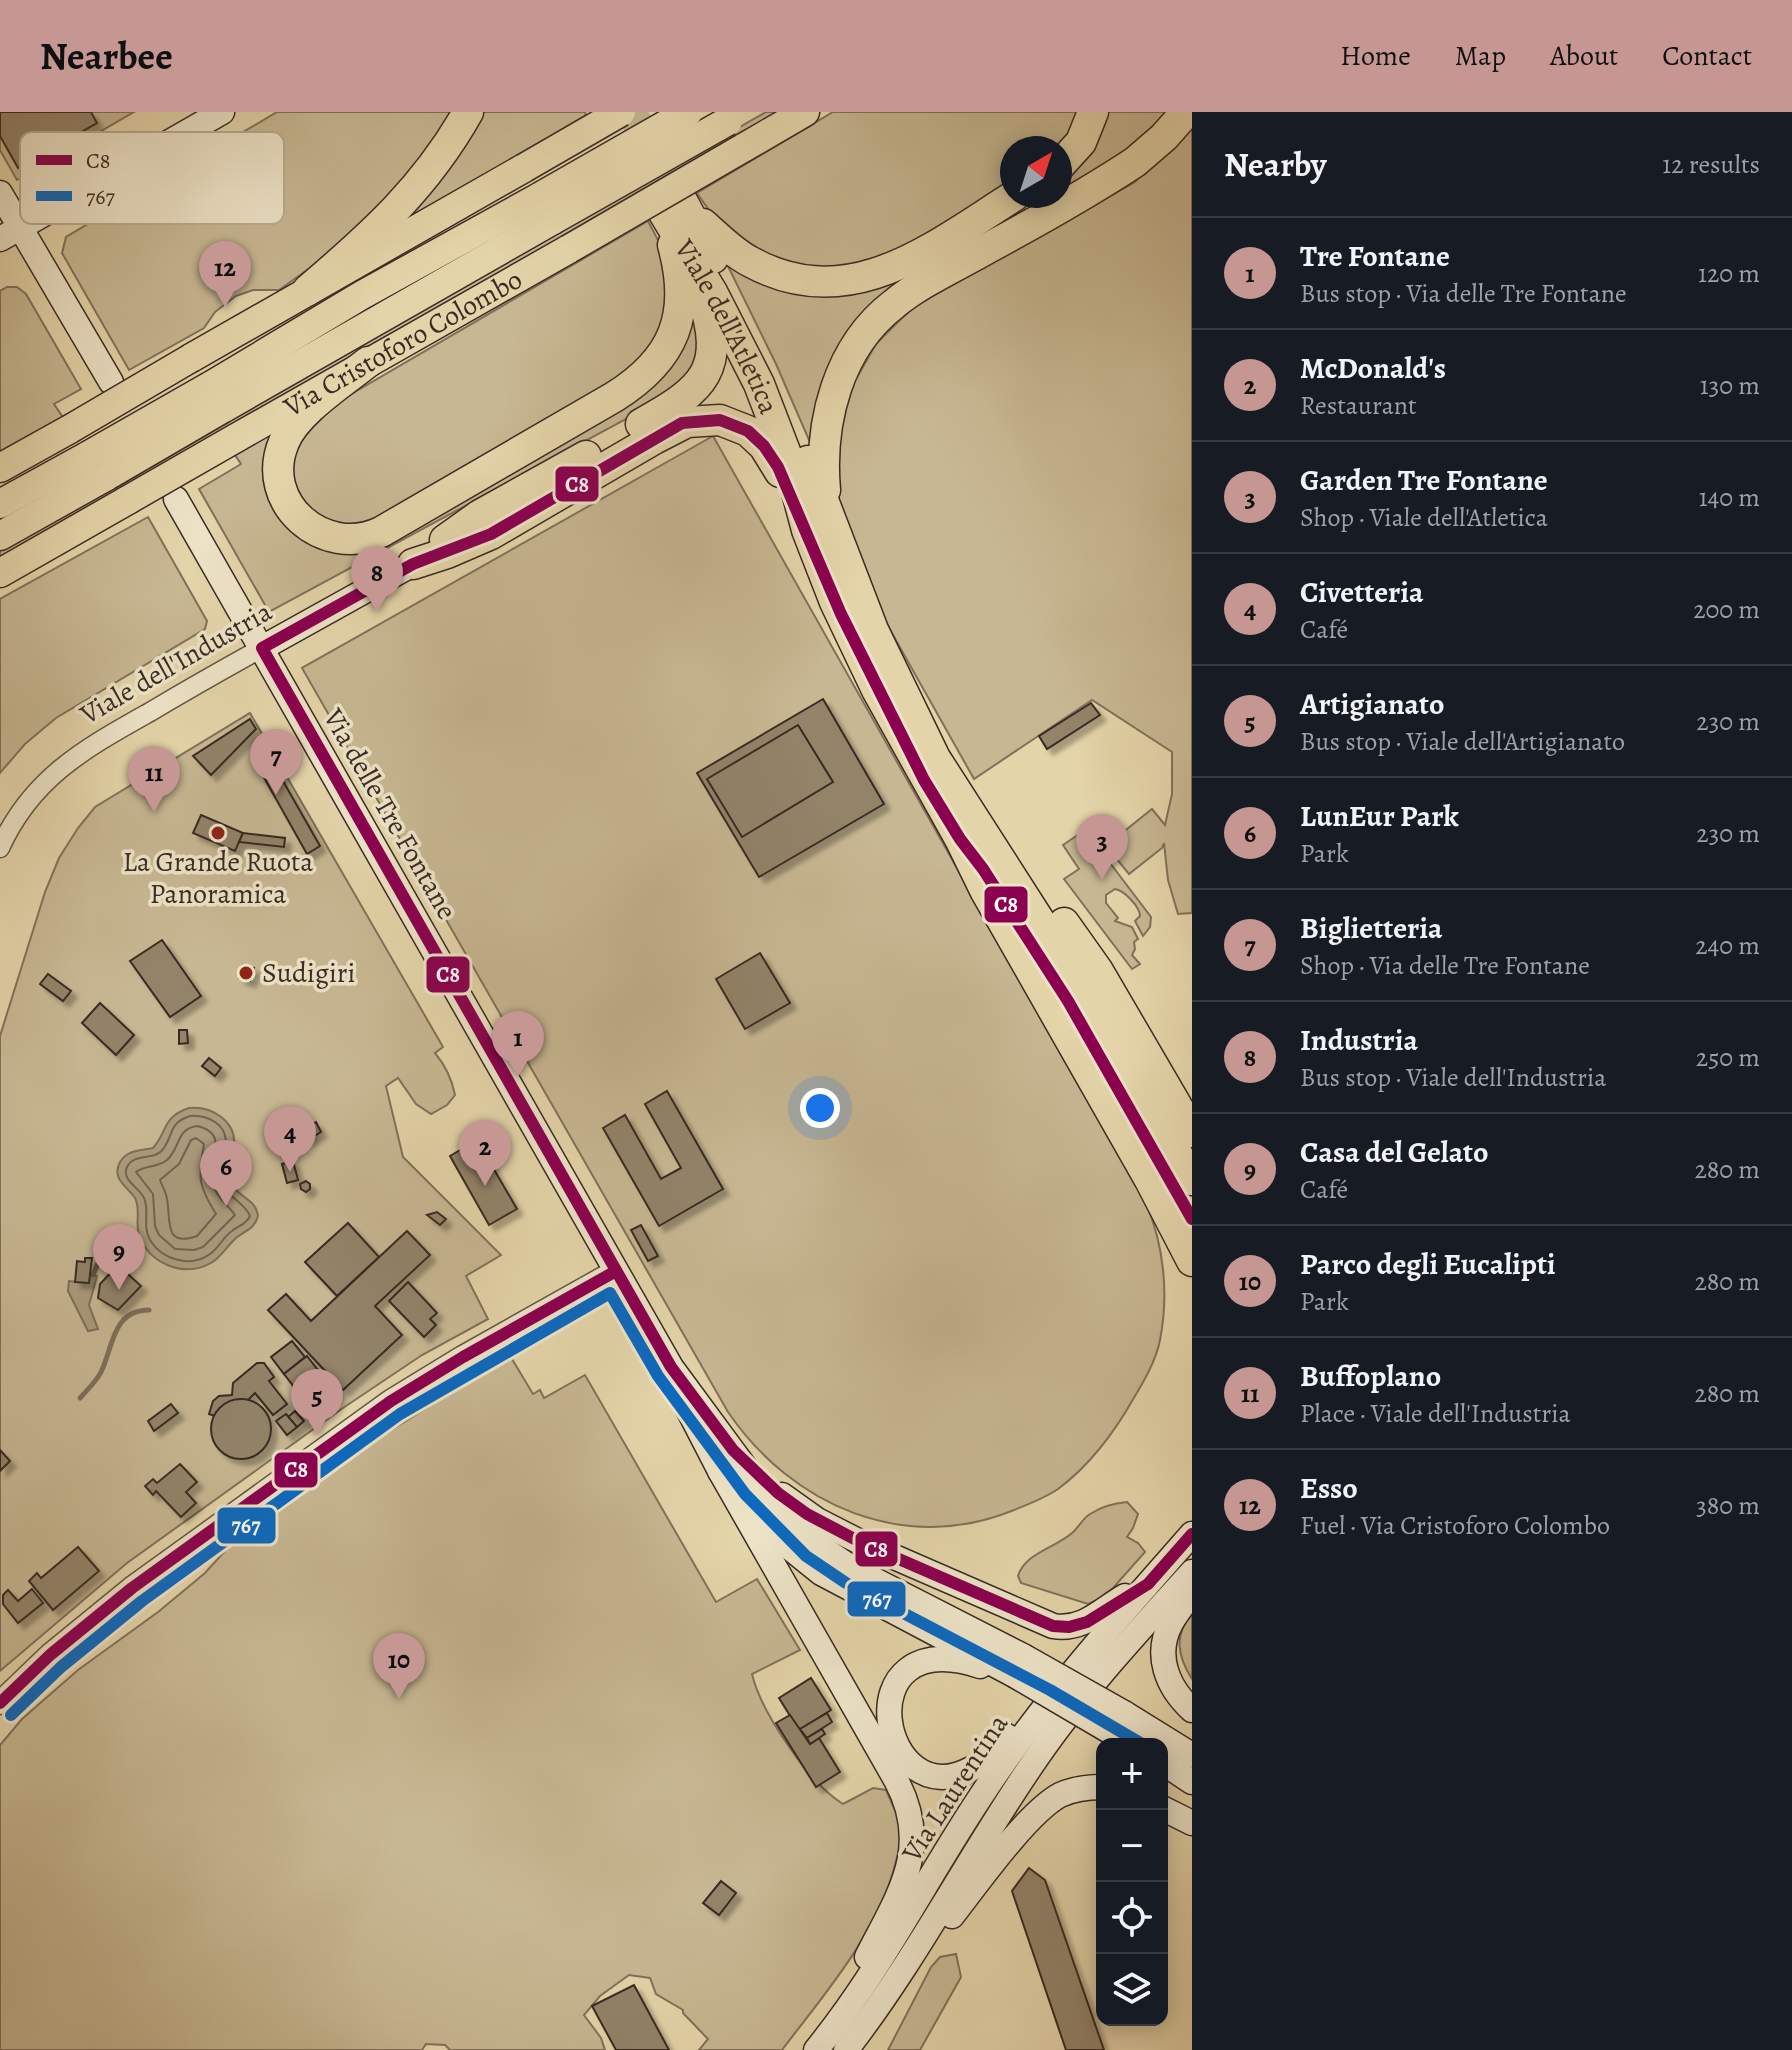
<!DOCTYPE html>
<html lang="en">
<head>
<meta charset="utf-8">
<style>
  :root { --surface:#171b24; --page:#242831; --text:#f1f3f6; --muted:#9ea1a6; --line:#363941; --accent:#c59692 }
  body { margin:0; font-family:Alegreya,serif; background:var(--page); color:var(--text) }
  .controls { position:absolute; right:24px; bottom:24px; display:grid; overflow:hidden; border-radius:16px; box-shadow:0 4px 20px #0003 }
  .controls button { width:72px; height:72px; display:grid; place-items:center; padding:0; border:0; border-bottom:2px solid var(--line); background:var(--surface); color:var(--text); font:40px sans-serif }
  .compass { position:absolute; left:1000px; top:24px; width:72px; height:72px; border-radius:50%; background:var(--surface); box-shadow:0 4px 20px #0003; rotate:39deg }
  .you { position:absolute; left:820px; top:996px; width:28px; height:28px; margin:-20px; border:6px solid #fff; border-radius:50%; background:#1a73e8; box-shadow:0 0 0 12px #1a73e833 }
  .badge { display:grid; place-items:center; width:52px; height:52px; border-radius:50%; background:var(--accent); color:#111; font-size:26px; font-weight:700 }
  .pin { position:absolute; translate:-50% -66px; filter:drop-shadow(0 2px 4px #0008) }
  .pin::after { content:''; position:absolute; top:42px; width:28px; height:24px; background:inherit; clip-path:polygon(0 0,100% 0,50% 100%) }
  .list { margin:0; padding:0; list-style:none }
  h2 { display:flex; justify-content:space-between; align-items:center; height:104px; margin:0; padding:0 32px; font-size:34px }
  h2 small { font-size:26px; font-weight:400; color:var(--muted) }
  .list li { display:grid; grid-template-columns:52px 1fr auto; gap:24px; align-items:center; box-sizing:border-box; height:112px; padding:0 32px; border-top:2px solid var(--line) }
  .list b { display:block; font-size:30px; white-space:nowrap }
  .list p { margin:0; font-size:26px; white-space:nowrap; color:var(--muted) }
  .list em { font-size:26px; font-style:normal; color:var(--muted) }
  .icon { flex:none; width:44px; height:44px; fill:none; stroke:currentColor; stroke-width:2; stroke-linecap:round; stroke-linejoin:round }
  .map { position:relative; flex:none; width:1192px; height:1938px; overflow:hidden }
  header { display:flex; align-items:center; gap:48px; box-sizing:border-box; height:112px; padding:0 40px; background:var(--accent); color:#111 }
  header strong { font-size:38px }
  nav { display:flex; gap:44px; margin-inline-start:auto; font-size:28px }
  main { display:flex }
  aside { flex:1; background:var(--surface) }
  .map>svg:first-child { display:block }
</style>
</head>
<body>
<header>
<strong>Nearbee</strong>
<nav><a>Home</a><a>Map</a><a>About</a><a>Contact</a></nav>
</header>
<main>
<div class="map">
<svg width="1192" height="1938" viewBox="0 0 1192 1938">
  <defs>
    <filter id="shadow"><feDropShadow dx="6" dy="6" stdDeviation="2" flood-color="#0004"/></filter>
  </defs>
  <rect width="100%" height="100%" fill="#e4d4a9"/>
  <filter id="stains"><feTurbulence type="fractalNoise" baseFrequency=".0025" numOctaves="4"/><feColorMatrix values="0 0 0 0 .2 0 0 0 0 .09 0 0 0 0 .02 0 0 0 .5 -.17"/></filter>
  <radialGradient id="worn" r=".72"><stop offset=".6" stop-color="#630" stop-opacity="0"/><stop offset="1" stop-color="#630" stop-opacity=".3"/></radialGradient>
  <g fill="#c7b792" stroke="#80715b" stroke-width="2">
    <polygon points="0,0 134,0 17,68 0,38"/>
    <polygon points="277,0 458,0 428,49 349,128 279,178 253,178 236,184 215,200 204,216 129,258 62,141 66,125"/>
    <polygon points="476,0 585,0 586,3 389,120"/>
    <polygon points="766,0 785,0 0,453 0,438"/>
    <polygon points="833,0 1085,0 1060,36 1012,36 1012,74 911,135 836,160 765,146 718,111 697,81"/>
    <polygon points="1105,0 1176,0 1142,33 1060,81 1060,68 1073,56"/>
    <polygon points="1192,9 1192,801 1178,802 1168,768 1164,731 1162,736 1129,762 1106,734 1152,697 1165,713 1172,682 1172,640 1092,588 974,667 866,475 838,397 831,348 843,290 876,232 912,196 1135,70"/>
    <polygon points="648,109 670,151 674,190 647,248 367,417 309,403 288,358 312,305"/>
    <polygon points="724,146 743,161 937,149 887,187 816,344 776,252"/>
    <polygon points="7,175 17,175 26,182 81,277 54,292 64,307 0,345 0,179"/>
    <polygon points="688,191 702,222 696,255 663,287 269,500 199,377 241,352 233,340 278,312 269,337 327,436 615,297"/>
    <path d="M713 324 1146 1091C1164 1134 1169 1182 1160 1228 1156 1249 1143 1271 1132 1289 1114 1321 1088 1355 1058 1377 1045 1386 1029 1392 1014 1398 905 1443 792 1394 728 1300L302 556Z"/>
    <polygon points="148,405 207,509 205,517 56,606 25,632 0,661 0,487"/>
    <path d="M250 601 443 935 435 941C445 953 452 967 455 983L447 993 431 1002 416 992 398 966 386 974 403 1045 501 1143 466 1164 488 1207 422 1243 343 1296 127 1451 0 1559V924L45 780 59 746 78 716 95 695Z"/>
    <path d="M1085 718 1151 805 1150 815 1143 824 1135 809 1140 804C1140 795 1124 778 1115 777L1106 783V791L1118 806 1115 809 1132 815 1138 827 1134 830 1135 837 1132 843 1140 852 1132 857 1064 767 1079 757 1063 733Z"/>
    <path d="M508 1245 512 1247 533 1282 540 1278 544 1286 585 1263 716 1490 757 1467 800 1538 752 1562C761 1600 809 1671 843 1692L873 1676 886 1678C892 1692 901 1708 901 1725 902 1732 898 1741 896 1749 879 1820 826 1880 782 1938H699L708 1927 683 1901V1898L656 1882 650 1866 629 1863 600 1884 584 1903 601 1926 605 1938H450L445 1933 426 1932 422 1938H0V1633L22 1607 78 1558 158 1500 205 1461 234 1429 276 1402 374 1329Z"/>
    <path d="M1127 1390 1138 1402 1133 1416 1127 1425 1138 1431 1145 1440 1106 1484 1088 1492 1021 1471 1018 1464C1025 1441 1055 1436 1072 1421 1079 1415 1083 1406 1090 1402 1101 1395 1115 1391 1127 1390Z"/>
    <path d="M1192 1502V1567C1178 1545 1173 1523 1192 1502Z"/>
    <polygon points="956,1842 961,1865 920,1938 888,1938 931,1855 940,1845"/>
  </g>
  <g fill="#aa9b7c" stroke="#7d6e59" stroke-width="2">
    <path d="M189 996C212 994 237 1009 234 1035 233 1048 226 1059 232 1072 239 1086 256 1087 258 1104 254 1119 242 1119 233 1129 225 1137 220 1146 211 1151 184 1166 149 1152 139 1123 135 1111 141 1097 135 1086 127 1074 111 1067 120 1050 128 1037 141 1039 153 1036 168 1019 162 1005 189 996Z"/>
    <polygon points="90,1163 97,1164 89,1193 98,1217 88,1219 68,1179 69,1169 88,1171"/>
  </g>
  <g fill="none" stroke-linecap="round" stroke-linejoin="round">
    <g stroke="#726350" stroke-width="2">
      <path d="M190 1004C199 1003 207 1005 215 1010 238 1026 216 1049 222 1070 227 1086 245 1090 250 1104 246 1113 239 1113 232 1119 223 1125 219 1136 210 1142 191 1156 162 1148 150 1128 142 1114 150 1099 144 1086 139 1075 121 1068 127 1055 134 1040 155 1050 164 1036 174 1021 169 1011 190 1004Z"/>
      <path d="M197 1014C232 1022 206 1050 213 1073 217 1086 228 1093 235 1103L203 1135 194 1138 175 1137 159 1123 155 1114 153 1082 136 1060C145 1053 157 1056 167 1048 181 1035 176 1017 197 1014Z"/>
      <path d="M196 1026 204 1032C198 1066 198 1073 216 1102L197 1124C163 1136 171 1107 167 1087 166 1080 162 1074 160 1068L179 1052 191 1028Z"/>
    </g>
    <g stroke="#7d6e59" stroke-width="5">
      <polyline points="93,1163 98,1151 119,1132"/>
      <path d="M80 1286C87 1278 96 1270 101 1260 113 1236 112 1198 149 1198"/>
    </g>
  </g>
  <g fill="#928369" stroke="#392b24" stroke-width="2" filter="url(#shadow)">
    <polygon points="0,0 91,0 97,11 18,56 0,24"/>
    <polygon points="823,587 884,692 759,765 697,661"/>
    <polygon points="1091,591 1100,603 1047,637 1039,624"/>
    <polygon points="250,607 256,617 211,663 193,644"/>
    <polygon points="798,613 833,670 742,725 707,667"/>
    <polygon points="271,648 320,734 307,742 258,655"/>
    <polygon points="201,703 243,721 235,739 193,721"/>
    <polygon points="243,721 285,726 284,735 239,730"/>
    <polygon points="162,828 201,884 170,905 130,849"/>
    <polygon points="760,841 790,891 745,917 716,867"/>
    <polygon points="243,853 254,856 250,869 239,866"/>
    <polygon points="48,862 71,879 63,889 40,872"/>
    <polygon points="100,891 134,923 116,943 82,911"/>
    <polygon points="179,918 187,918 188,931 179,932"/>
    <polygon points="209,946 221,956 215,964 202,954"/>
    <polygon points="667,979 723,1077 659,1114 603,1016 625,1003 661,1067 681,1056 645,992"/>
    <polygon points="316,1010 321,1020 308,1028 304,1016"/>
    <polygon points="477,1028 517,1097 489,1113 450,1044"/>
    <polygon points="293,1049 298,1068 287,1071 282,1052"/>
    <polygon points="306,1069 310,1072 310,1077 306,1080 301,1077 300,1072"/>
    <polygon points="437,1100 446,1107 440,1113 427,1103"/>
    <polygon points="348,1111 379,1145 337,1184 305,1150"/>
    <polygon points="641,1113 658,1144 648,1149 631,1118"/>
    <polygon points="407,1119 430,1143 375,1194 402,1223 343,1278 268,1198 286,1182 311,1209"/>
    <polygon points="85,1146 92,1146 89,1171 75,1170 77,1149 85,1150"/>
    <polygon points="118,1153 141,1174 118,1198 98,1186 100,1172"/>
    <polygon points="408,1170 437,1201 430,1207 436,1213 424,1225 389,1189"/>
    <polygon points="292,1229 305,1245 284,1262 271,1245"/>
    <polygon points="307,1244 321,1262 298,1280 284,1262"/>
    <polygon points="257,1251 264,1251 274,1265 269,1269 287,1292 273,1303 255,1281 248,1288 236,1288 225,1292 215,1304 209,1302 213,1289 219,1284 232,1283 233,1271"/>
    <polygon points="322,1262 337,1279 314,1301 306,1293 319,1281 310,1273"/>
    <polygon points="310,1273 319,1281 306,1293 298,1284"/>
    <circle cx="241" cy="1317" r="30"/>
    <polygon points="171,1292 178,1301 154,1319 148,1309"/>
    <polygon points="295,1299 304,1309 297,1315 288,1305"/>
    <polygon points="286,1302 297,1315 287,1323 276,1309"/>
    <polygon points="0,1338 10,1349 0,1359"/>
    <polygon points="180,1352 197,1370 186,1380 196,1391 181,1405 156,1379 153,1383 145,1374 153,1367 157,1371"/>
    <polygon points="78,1435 99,1459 53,1498 29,1469 37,1461 41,1466"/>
    <polygon points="32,1477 43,1491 18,1511 3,1492 3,1483 8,1478 18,1489"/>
    <polygon points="811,1566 831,1598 799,1618 779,1586"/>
    <polygon points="827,1601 832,1610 807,1626 800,1617"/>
    <polygon points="790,1603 810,1632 819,1626 840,1660 816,1675 776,1611"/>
    <polygon points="822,1617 825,1622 810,1632 807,1626"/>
    <polygon points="1029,1756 1045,1768 1104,1938 1066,1938 1012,1779"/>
    <polygon points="721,1769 736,1781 719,1803 703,1791"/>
    <polygon points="634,1873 669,1938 616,1938 592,1894"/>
  </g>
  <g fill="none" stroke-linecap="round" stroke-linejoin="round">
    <polyline stroke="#c2b28e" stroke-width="30" stroke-dasharray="30 15" stroke-linecap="butt" points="631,0 681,87"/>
    <g stroke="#645545" stroke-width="21">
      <path id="minor" d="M0 736C32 665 86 636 150 600 187 578 224 557 262 536"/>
    </g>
    <g stroke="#645545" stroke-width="25">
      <polyline id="tertiary" points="0,1591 50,1543 132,1476 391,1289 463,1245 616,1159"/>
    </g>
    <g stroke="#392b24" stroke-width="27">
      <g id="secondary">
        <polyline points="0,81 111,270"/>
        <polyline points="0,127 222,0"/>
        <polyline points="176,387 671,1255 758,1373 816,1432 853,1457 1023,1544"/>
        <polyline points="262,536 413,452"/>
        <polyline points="687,1295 720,1359 729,1371"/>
        <path d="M720 1359 896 1668C933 1736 898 1784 867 1845"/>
        <path d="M782 1383 817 1408 862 1431 1053 1514C1083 1519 1101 1498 1125 1484"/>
        <polyline points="753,1399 785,1432 821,1461 1014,1563"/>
        <path d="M1192 1479C1186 1490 1177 1500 1171 1511 1154 1543 1167 1575 1192 1598"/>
        <path d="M980 1554C842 1509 880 1706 971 1657 986 1650 997 1636 1007 1624"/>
        <polyline points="1124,1601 1192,1643"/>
        <polyline points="1111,1620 1132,1632"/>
        <polyline points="1162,1650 1192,1670"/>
        <polyline points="1162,1696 1192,1711"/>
        <path d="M952 1804C977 1772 1027 1701 1060 1683 1073 1677 1088 1675 1102 1675"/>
        <path d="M816 1938C882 1857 927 1764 985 1678 1046 1586 1119 1505 1192 1422"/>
        <path d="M846 1938C915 1849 966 1750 1029 1657 1076 1586 1135 1523 1192 1460"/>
      </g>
    </g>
    <g stroke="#392b24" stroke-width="31">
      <g id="primary">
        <polyline points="743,36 805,0"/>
        <polyline points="191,246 524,56"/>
        <polyline points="210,274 362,183 541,84"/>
        <polyline points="222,297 553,108"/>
        <path id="s1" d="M236 326 569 137"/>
        <polyline points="0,356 70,317"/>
        <polyline points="0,392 89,343"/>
        <polyline points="0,424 107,364"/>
        <polyline points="0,461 128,388"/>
      </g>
    </g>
    <g stroke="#392b24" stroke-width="33">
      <g id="trunk">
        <polyline points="1060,53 1081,30 1093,0"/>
        <polyline points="681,87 713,146"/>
        <path id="s2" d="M662 98 712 180 759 272 789 350 807 418 835 490 877 578 960 727 985 778 1150 1068 1192 1149"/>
        <path d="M703 112C718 125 733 141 751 150 850 204 933 135 1014 84"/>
        <path d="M308 178C372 123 426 75 468 0"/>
        <path d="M368 250C342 271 296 300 284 330 258 391 324 447 381 420L614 285C675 247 692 202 673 133"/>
        <path d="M641 312C704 277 727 258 702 183"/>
        <polyline points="808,349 873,518 935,646 1080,872 1192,1068"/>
        <path d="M825 378C819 310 838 235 894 192 922 169 957 154 988 136 1038 109 1088 81 1135 50L1164 25 1186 0"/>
        <polyline points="445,428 480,403 586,344"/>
        <polyline points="413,452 447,441 491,422 654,327 687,310 720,308 748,319 764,334 780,360"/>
        <polyline points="1064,811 1098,859 1192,1020"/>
      </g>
    </g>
    <use href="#minor" stroke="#ede3c7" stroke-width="18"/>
    <use href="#tertiary" stroke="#ede3c7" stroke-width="22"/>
    <use href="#secondary" stroke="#ede3c7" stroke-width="24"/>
    <use href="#primary" stroke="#e4d4a9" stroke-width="28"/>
    <use href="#trunk" stroke="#e4d4a9" stroke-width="30"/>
    <g stroke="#392b24" stroke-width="27" stroke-linecap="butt">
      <g id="secondary-bridge">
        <polyline points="1023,1544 1124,1601"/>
        <polyline points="1014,1563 1111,1620"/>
      </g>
    </g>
    <g stroke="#392b24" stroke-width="31" stroke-linecap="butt">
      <g id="primary-bridge">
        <polyline points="524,56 621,0"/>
        <polyline points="541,84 688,0"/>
        <polyline points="553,108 728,9"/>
        <polyline points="569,137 743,36"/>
        <polyline points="70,317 191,246"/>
        <polyline points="89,343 210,274"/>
        <polyline points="107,364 222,297"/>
        <polyline points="128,388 236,326"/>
      </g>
    </g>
    <use href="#secondary-bridge" stroke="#ede3c7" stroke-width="24"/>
    <use href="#primary-bridge" stroke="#e4d4a9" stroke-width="28"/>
    <g stroke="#ede3c7" stroke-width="18">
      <g id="bus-1">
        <polyline points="1192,1107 1068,889 983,757 960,727 924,668 841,502 778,355 764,334 748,319 720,308 682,311 491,422 413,452 262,536 671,1255 733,1338 778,1381 807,1402 862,1431 1053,1514 1069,1515 1087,1510 1148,1472 1192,1422"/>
        <polyline points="0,1591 50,1543 132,1476 391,1289 463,1245 616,1159"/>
      </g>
    </g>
    <g stroke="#ede3c7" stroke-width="18">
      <polyline id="bus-2" points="11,1603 61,1555 142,1489 400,1302 610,1181 658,1264 745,1382 806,1444 846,1471 1050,1578 1142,1632"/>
    </g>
    <use href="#bus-1" stroke="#8b004f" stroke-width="12"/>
    <use href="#bus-2" stroke="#0c69bf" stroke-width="12"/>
  </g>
  <g fill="#8f2418" stroke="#ede3c7" stroke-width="3">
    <circle cx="218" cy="721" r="8"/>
    <circle cx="246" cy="861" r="8"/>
  </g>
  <g text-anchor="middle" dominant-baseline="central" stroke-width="7" stroke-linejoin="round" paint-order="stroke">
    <g font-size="28" fill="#392b24" stroke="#ede3c7">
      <text stroke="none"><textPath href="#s2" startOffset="134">Viale dell'Atletica</textPath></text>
      <text stroke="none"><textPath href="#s1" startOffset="192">Via Cristoforo Colombo</textPath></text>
      <text transform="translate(176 551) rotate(-30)">Viale dell'Industria</text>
      <text transform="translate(390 702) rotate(60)">Via delle Tre Fontane</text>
      <text transform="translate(955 1676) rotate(-57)">Via Laurentina</text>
    </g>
    <g font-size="28" fill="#392b24" stroke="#ede3c7">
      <text x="218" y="750">La Grande Ruota<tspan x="218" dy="32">Panoramica</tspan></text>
      <text x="262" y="861" text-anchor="start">Sudigiri</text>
    </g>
  </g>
  <rect x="20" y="20" width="264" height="92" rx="12" fill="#ede3c7" stroke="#b7ac96" stroke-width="2"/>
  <rect x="36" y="43" width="36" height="10" fill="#8b004f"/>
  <rect x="36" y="79" width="36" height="10" fill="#0c69bf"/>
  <g font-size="22" fill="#392b24">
    <text x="86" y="56">C8</text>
    <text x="86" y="92">767</text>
  </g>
  <g stroke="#ede3c7" stroke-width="3">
    <rect x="554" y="353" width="46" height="38" rx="8" fill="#8b004f"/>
    <rect x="983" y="773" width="46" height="39" rx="8" fill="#8b004f"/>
    <rect x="425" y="843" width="46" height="39" rx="8" fill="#8b004f"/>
    <rect x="273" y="1339" width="46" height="38" rx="8" fill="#8b004f"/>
    <rect x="216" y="1394" width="61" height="39" rx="8" fill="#0c69bf"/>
    <rect x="854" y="1418" width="45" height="38" rx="8" fill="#8b004f"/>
    <rect x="846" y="1468" width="61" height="38" rx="8" fill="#0c69bf"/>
  </g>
  <g font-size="22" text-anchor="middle" font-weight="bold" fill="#fff">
    <text x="577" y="380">C8</text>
    <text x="1006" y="800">C8</text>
    <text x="448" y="870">C8</text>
    <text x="296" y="1365">C8</text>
    <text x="246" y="1421">767</text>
    <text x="876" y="1445">C8</text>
    <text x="877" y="1495">767</text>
  </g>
  <rect width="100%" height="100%" filter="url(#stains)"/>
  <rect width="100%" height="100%" fill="url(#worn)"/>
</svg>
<div class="controls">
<button>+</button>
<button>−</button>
<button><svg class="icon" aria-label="locate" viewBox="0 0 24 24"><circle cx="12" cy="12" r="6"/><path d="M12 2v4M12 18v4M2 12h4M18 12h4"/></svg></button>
<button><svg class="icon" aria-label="layers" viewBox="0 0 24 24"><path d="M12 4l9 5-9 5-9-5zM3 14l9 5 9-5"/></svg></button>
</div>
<svg class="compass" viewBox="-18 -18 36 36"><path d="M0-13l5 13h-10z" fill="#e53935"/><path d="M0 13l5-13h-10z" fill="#9ea1a6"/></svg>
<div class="you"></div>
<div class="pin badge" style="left:518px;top:965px">1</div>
<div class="pin badge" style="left:485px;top:1074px">2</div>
<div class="pin badge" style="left:1102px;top:768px">3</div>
<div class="pin badge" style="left:290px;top:1060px">4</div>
<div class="pin badge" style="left:317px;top:1323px">5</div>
<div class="pin badge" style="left:226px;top:1094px">6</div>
<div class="pin badge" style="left:276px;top:683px">7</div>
<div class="pin badge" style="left:377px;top:500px">8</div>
<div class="pin badge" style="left:119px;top:1178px">9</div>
<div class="pin badge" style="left:399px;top:1587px">10</div>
<div class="pin badge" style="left:154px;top:700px">11</div>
<div class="pin badge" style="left:225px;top:195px">12</div>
</div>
<aside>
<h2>Nearby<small>12 results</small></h2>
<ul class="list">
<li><span class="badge">1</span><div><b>Tre Fontane</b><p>Bus stop · Via delle Tre Fontane</p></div><em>120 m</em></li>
<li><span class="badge">2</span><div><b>McDonald's</b><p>Restaurant</p></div><em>130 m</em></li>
<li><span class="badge">3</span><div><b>Garden Tre Fontane</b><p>Shop · Viale dell'Atletica</p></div><em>140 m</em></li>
<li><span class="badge">4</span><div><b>Civetteria</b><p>Café</p></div><em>200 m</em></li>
<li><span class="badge">5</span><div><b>Artigianato</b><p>Bus stop · Viale dell'Artigianato</p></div><em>230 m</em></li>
<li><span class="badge">6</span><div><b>LunEur Park</b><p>Park</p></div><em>230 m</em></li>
<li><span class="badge">7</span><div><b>Biglietteria</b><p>Shop · Via delle Tre Fontane</p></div><em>240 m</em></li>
<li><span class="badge">8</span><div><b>Industria</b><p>Bus stop · Viale dell'Industria</p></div><em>250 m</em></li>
<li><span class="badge">9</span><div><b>Casa del Gelato</b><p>Café</p></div><em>280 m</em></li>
<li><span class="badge">10</span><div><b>Parco degli Eucalipti</b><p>Park</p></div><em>280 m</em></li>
<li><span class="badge">11</span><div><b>Buffoplano</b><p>Place · Viale dell'Industria</p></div><em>280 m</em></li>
<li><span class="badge">12</span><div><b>Esso</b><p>Fuel · Via Cristoforo Colombo</p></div><em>380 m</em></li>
</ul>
</aside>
</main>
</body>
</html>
